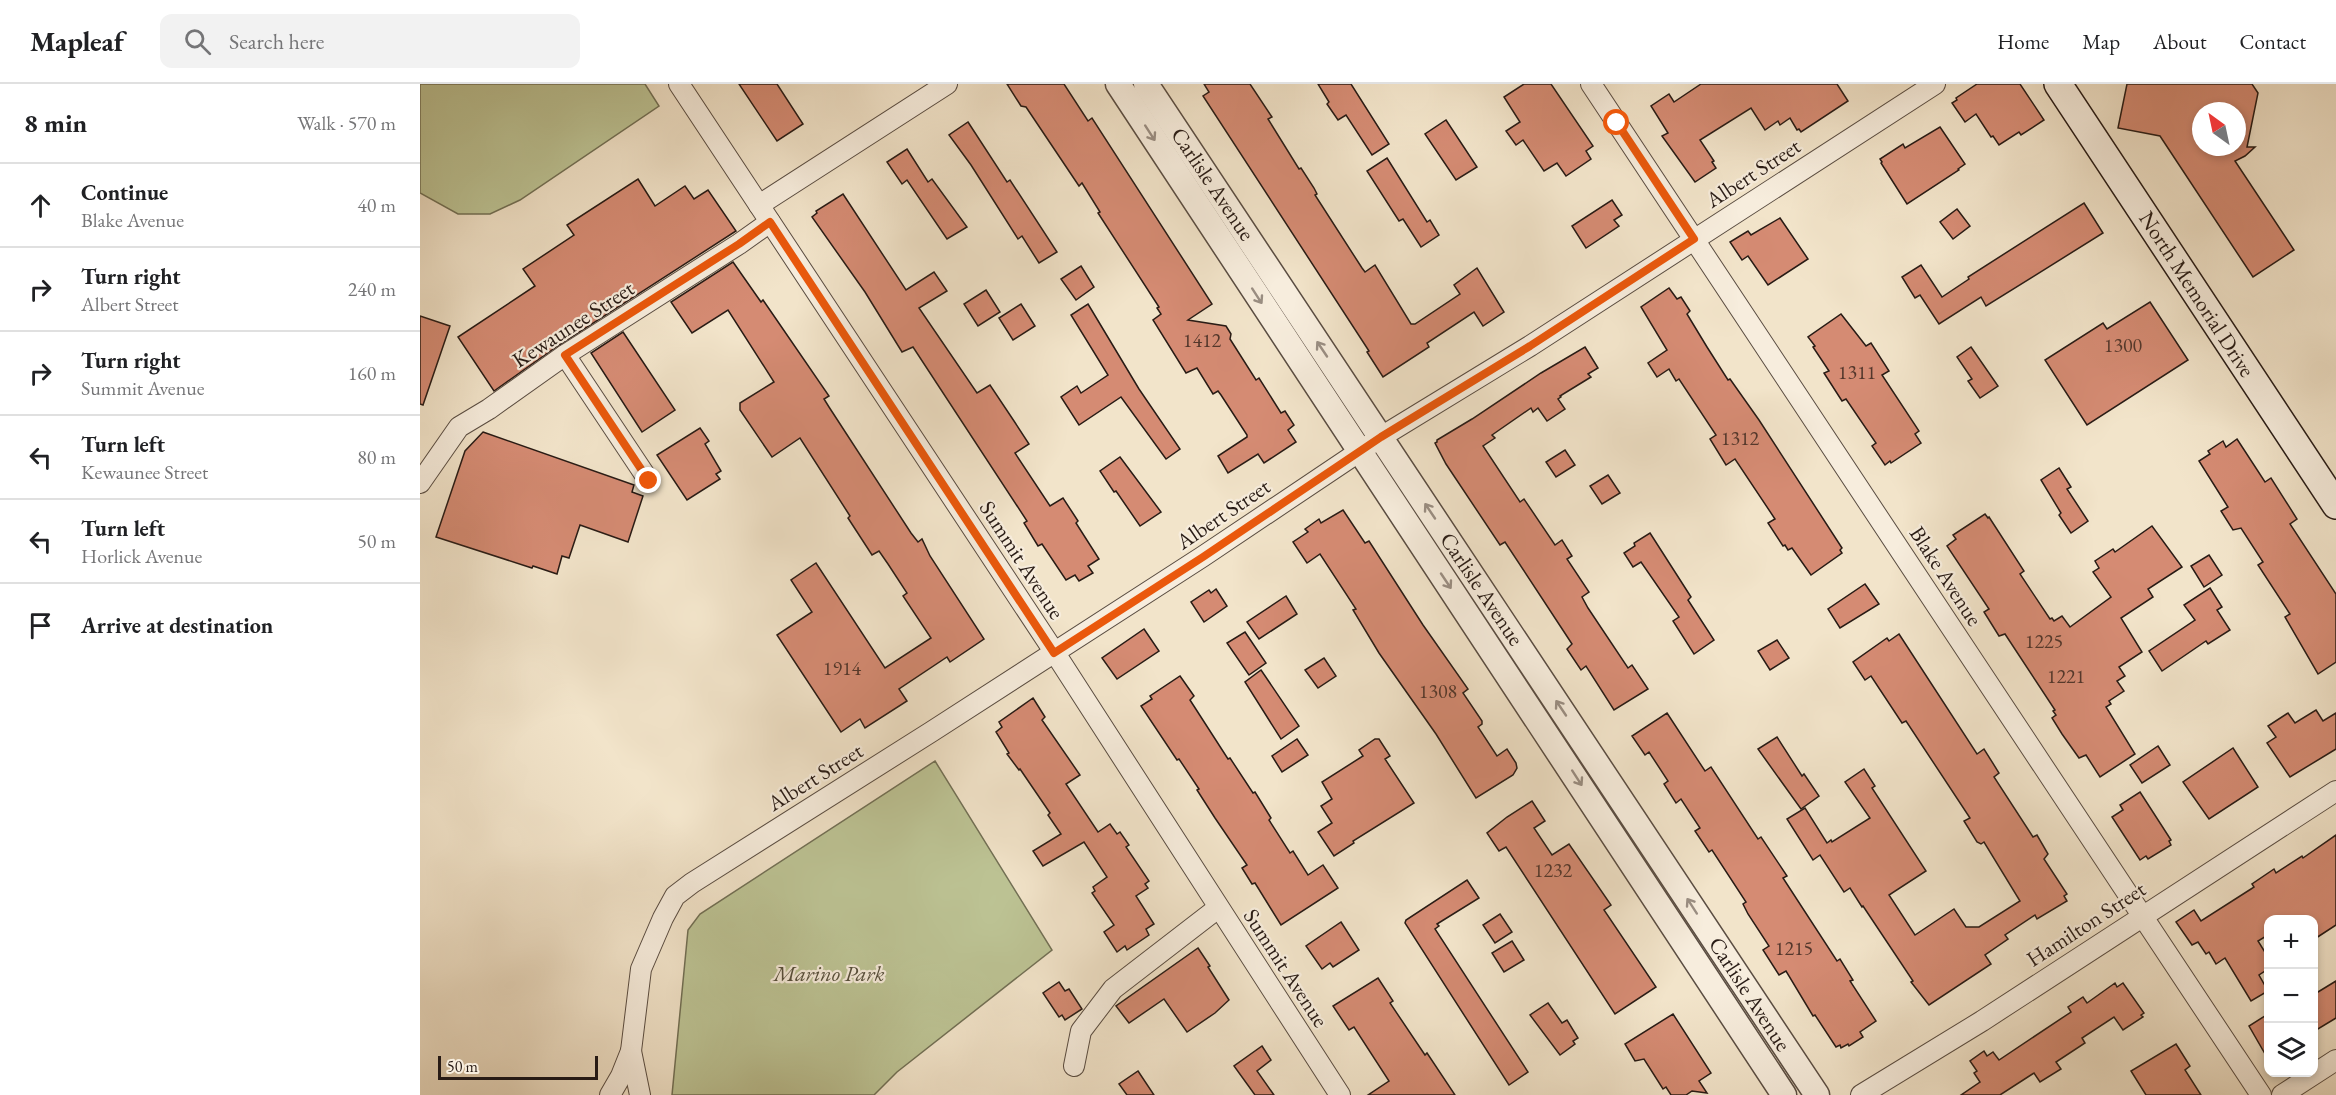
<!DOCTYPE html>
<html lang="en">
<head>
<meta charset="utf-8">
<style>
  :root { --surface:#fff; --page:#f2f2f2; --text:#202124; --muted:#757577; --line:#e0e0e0 }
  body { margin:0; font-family:"EB Garamond",serif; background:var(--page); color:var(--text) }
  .controls { position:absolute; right:18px; bottom:18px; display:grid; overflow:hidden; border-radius:12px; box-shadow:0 3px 9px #0003 }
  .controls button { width:54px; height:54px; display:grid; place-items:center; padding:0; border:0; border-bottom:2px solid var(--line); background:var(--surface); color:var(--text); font:30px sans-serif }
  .compass { position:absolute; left:1772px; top:18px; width:54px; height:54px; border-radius:50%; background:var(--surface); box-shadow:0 3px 9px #0003; rotate:327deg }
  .scale { position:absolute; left:18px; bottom:15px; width:160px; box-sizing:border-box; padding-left:6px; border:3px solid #281b15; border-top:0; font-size:16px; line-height:21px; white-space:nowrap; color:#281b15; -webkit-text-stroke:4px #f7eddd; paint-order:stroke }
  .stop { position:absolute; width:18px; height:18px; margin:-14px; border:4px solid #ea580c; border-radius:50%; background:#fff }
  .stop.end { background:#ea580c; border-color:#fff; box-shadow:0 2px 6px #0008 }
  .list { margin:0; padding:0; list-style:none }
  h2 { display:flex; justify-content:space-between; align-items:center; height:78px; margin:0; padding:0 24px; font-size:26px }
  h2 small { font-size:20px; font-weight:400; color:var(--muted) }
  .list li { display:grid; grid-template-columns:39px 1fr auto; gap:18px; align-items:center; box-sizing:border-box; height:84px; padding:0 24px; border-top:2px solid var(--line) }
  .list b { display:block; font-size:22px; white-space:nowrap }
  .list p { margin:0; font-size:20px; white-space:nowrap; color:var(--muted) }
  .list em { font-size:20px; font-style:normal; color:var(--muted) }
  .icon { flex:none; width:33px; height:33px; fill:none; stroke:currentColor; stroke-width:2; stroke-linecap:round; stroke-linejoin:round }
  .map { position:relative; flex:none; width:1916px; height:1011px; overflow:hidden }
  header { display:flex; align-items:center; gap:36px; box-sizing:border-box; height:84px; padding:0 30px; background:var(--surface); border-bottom:2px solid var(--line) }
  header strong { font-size:28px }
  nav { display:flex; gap:33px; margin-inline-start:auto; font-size:21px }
  .search { width:420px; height:54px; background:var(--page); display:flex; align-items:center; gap:15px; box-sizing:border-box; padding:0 21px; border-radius:12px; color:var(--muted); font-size:22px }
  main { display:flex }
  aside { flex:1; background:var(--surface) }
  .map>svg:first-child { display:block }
</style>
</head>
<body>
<header>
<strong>Mapleaf</strong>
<div class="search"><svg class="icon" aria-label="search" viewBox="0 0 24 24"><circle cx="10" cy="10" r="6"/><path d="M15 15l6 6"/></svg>Search here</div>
<nav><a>Home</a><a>Map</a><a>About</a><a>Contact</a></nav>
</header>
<main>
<aside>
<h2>8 min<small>Walk · 570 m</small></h2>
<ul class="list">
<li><svg class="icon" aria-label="ahead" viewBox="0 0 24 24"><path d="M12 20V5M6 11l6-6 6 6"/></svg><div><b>Continue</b><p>Blake Avenue</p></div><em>40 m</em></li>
<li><svg class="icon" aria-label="right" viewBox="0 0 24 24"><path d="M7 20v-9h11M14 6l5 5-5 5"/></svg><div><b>Turn right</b><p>Albert Street</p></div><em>240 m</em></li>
<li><svg class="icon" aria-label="right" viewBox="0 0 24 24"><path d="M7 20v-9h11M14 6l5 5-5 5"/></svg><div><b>Turn right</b><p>Summit Avenue</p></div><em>160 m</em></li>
<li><svg class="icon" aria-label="left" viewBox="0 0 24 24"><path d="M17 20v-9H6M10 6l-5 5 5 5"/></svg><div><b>Turn left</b><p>Kewaunee Street</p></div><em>80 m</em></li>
<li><svg class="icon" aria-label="left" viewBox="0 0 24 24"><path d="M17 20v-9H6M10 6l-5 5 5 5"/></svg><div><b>Turn left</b><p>Horlick Avenue</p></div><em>50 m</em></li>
<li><svg class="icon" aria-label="arrive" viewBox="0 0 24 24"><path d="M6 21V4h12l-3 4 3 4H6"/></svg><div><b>Arrive at destination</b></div></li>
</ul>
</aside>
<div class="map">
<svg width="1916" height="1011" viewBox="0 0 1916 1011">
  <rect width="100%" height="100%" fill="#f2e4ca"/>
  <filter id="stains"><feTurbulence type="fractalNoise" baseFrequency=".00333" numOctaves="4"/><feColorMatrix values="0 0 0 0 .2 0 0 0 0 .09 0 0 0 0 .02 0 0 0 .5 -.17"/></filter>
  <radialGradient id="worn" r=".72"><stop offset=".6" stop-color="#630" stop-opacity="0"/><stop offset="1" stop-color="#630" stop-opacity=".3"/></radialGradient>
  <g fill="#bdc495" stroke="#727055" stroke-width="1.5">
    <polygon points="0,0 225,0 239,22 100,116 70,130 38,130 0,109"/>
    <polygon points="515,677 632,866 477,988 454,1011 252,1011 268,846 280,830"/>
  </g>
  <g fill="#d58b73" stroke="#281b15" stroke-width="1.5" fill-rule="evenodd">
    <polygon points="319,0 357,0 383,40 357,57"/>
    <polygon points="587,0 644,0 668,37 672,34 792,220 768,236 806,242 811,250 810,255 836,296 839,294 861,329 865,327 874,341 868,346 876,358 844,379 838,370 808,389 798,372 827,353 827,351 801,311 798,307 793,310 777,284 766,289 733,236 741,230 737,224 739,223 678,129 680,128 662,99 659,102 606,23 601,22"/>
    <polygon points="784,0 830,0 852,33 848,35 879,85 881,84 894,104 897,110 895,111 942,184 945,188 955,181 991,240 995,240 1040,210 1034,201 1057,184 1084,228 1063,242 1054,228 1007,259 1009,263 963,293 947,268 949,267 783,12 789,8"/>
    <polygon points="898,0 931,0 969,60 952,71 926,31 918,36 907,20 909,18"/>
    <polygon points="1104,0 1131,0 1173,62 1166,67 1171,75 1146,92 1137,79 1124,87 1103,56 1096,61 1086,47 1100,38 1084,13"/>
    <polygon points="1281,0 1417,0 1428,17 1381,48 1379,45 1377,46 1370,34 1360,41 1358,37 1345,46 1331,24 1280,56 1294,77 1292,78 1296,84 1275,98 1242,52 1248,49 1231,22 1249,10 1254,18"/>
    <polygon points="1557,0 1600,0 1624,36 1601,51 1599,48 1579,61 1573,52 1571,53 1556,30 1545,38 1532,19 1537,16 1536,14"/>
    <path d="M1707 0H1832L1838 9 1827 63H1835L1825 72 1815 77 1874 166 1833 193 1740 52 1698 44ZM1781 27H1817V63H1781Z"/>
    <polygon points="1026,36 1057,83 1036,96 1005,50"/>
    <polygon points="548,38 587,98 590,96 637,168 619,179 602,152 598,155 551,81 529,51"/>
    <polygon points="1520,43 1545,80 1538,85 1539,86 1487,120 1461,79 1462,78 1460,75 1483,60 1485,64"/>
    <polygon points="487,65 508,98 512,95 547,143 527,155 487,96 482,100 467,78"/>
    <polygon points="967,74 1007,138 1010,136 1019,151 1001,163 983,135 979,137 947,87"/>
    <polygon points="218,95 235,122 265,102 274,115 288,106 316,147 139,261 74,307 38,253 115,202 103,185 154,151 147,141"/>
    <polygon points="423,110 486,206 514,188 527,207 499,224 557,309 570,301 594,337 609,360 595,369 630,422 643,414 658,437 656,439 679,475 668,482 673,489 659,497 655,491 646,496 622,460 618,462 604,439 607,437 493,263 482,268 445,208 392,133 397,129 396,127"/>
    <polygon points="1192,116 1202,131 1194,136 1199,142 1166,164 1152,142"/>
    <polygon points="1664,119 1683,149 1566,222 1561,213 1519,240 1500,211 1495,214 1482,193 1501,181 1522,213 1549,195 1548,193"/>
    <polygon points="1537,125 1550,142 1533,155 1520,138"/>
    <polygon points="1360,134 1388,175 1348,201 1328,172 1322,176 1310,158 1328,147 1331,151"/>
    <polygon points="313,178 341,218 343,216 409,312 404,315 409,323 491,449 498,458 502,455 510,472 564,555 530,578 527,573 479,605 487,617 445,644 440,635 421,648 357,551 392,528 371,496 396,479 465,584 511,554 483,512 487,509 468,480 459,467 452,471 428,434 430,432 380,354 352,373 320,326 320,319 354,298 308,226 272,249 251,218"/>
    <polygon points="661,182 674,203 656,216 641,195"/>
    <polygon points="1249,204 1257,215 1261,213 1270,227 1267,230 1287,263 1308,296 1310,295 1339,336 1422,464 1420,466 1422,469 1391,491 1372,464 1368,466 1365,461 1363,462 1348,439 1355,435 1315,375 1306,381 1290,355 1296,351 1259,295 1256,297 1249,285 1237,293 1228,279 1247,266 1221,223"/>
    <polygon points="566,206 580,228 558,242 544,220"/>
    <polygon points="1730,218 1768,276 1667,341 1625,276 1683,239 1687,245"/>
    <polygon points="601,220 615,242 593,256 579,234"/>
    <polygon points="668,220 719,305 760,365 746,375 701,313 659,341 641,313 657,302 661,309 688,291 651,231"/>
    <polygon points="1421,230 1446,262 1451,259 1469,287 1462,291 1499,347 1495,350 1501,359 1471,379 1470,377 1465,381 1452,362 1456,359 1426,315 1422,317 1404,289 1409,287 1393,263 1395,262 1388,253"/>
    <polygon points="0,232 30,242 3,321 0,320"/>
    <polygon points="203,248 255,326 222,348 171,269"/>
    <polygon points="1165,263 1178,284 1168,290 1171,293 1140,312 1141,313 1138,315 1145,325 1127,337 1118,324 1113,328 1111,324 1072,351 1075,354 1063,362 1100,418 1104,415 1135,461 1142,456 1152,472 1147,475 1169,508 1162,513 1168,524 1208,584 1212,581 1228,605 1194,626 1166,582 1161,586 1147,565 1152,560 1085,458 1080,461 1026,380 1015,359 1017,358 1017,356 1052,335 1121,289"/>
    <polygon points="1551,263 1578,302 1560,314 1548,297 1552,295 1537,273"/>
    <polygon points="280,344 289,357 285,360 301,387 296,390 300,395 267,416 237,371"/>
    <polygon points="63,348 214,401 212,408 223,412 208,458 160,441 149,474 142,472 137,490 113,482 112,484 16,453 45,367"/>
    <polygon points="1817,355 1845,398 1851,394 1877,435 1870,440 1916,510 1916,578 1898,590 1865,533 1870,530 1838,481 1843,478 1821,444 1813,446 1801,427 1808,423 1779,377 1790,370 1788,367 1803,357 1806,363"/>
    <polygon points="1145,366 1155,381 1136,393 1126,378"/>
    <polygon points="700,373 741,428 720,442 696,407 694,408 680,387"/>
    <polygon points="1639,384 1651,403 1647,405 1668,437 1651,449 1639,431 1641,429 1621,396"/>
    <polygon points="1188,391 1200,409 1182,420 1170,402"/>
    <polygon points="923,426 945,459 949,457 1003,541 1048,605 1043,609 1062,637 1062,640 1058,643 1077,672 1087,665 1096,679 1097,684 1093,691 1056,714 1016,650 959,569 933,526 936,525 900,470 887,479 873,458 888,448 885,445 899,435 901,439"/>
    <polygon points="1565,430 1568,434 1569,433 1604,487 1600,490 1630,535 1632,534 1634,537 1642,532 1650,543 1691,513 1673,488 1679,484 1675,477 1693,465 1695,468 1732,442 1762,483 1728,505 1733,513 1701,534 1722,568 1699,583 1705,592 1697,597 1704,607 1689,617 1691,620 1686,623 1715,670 1680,693 1666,671 1659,674 1642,650 1632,634 1636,631 1633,627 1635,626 1585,550 1579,552 1564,528 1569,525 1527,462 1536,455 1533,451"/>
    <polygon points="1230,449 1271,513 1268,516 1294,556 1274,570 1253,537 1259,533 1221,478 1213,483 1204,469 1215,462 1214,459"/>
    <polygon points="1789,471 1802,491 1784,503 1771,482"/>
    <polygon points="1445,500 1459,520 1420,544 1408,525"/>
    <polygon points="1790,504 1802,523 1797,526 1810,546 1788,560 1786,557 1742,587 1729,567 1775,536 1764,521"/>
    <polygon points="796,505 807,522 784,538 771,518 789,506 791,509"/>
    <polygon points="866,512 877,530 839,555 827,538"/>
    <polygon points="724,545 739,567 697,595 682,574"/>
    <polygon points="825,548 846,579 829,591 807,559"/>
    <polygon points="1479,550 1557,670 1564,665 1579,689 1574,693 1613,753 1617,751 1628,770 1624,775 1647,810 1644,812 1647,817 1617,835 1615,831 1585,851 1588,855 1565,871 1571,880 1509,921 1491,898 1493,897 1443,822 1442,823 1430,804 1424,808 1400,771 1393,776 1367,735 1385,724 1407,759 1411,756 1412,758 1450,734 1425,698 1444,685 1455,702 1452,704 1506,787 1469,811 1495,851 1534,825 1546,843 1559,843 1600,817 1564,758 1561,760 1557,758 1544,737 1550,734 1486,637 1482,639 1451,592 1445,596 1433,578 1467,554 1469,557"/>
    <polygon points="1357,556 1369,574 1350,586 1338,567"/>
    <polygon points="904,574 916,592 898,604 885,586"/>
    <polygon points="841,586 879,642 861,655 825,598"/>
    <polygon points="760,592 774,612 770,616 808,675 810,674 833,709 835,708 851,734 849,736 870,769 873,767 888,791 903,781 918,804 861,841 835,799 832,800 822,784 827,781 795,734 777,706 779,705 759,675 757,676 721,622 732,615 730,612"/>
    <polygon points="613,614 625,633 622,636 660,691 646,700 678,748 690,740 697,750 700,748 709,761 706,763 729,797 725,800 728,804 716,812 734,840 726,845 729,851 707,866 705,862 697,868 684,848 694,841 672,809 675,807 673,803 687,793 664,758 623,782 613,767 641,750 628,731 630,729 600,685 599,686 587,670 589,669 576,648 582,643 579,638"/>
    <polygon points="1896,626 1903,637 1916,629 1916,665 1870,693 1847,659 1856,653 1848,642 1868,629 1875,639"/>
    <polygon points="1247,629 1285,687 1291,683 1338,755 1341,753 1367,792 1363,794 1417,877 1420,875 1433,896 1430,897 1456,937 1440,948 1443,953 1429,962 1428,960 1421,964 1420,961 1416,963 1395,931 1393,932 1366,887 1359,891 1343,866 1349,862 1328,830 1323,820 1326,818 1292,766 1289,768 1275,747 1280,744 1261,715 1256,719 1244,700 1248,697 1229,668 1225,671 1212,652"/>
    <polygon points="1357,653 1382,692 1384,690 1399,712 1381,725 1338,665"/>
    <polygon points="877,655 888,671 862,688 852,672"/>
    <polygon points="955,655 959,655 970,672 965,675 994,719 933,757 934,759 914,772 898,748 912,739 901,722 912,715 902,698 943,672 939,666"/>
    <polygon points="1738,662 1750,681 1722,699 1710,681"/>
    <polygon points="1813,664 1838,703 1789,735 1763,698"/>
    <polygon points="1720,708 1751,756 1749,757 1751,761 1728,775 1726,772 1720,776 1692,733 1703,726 1700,721"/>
    <polygon points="1112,717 1125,737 1114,744 1132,771 1149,760 1191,821 1184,826 1236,903 1195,930 1086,763 1079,767 1067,749 1087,733"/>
    <polygon points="1916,751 1916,841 1893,856 1893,836 1848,836 1848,851 1838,857 1848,873 1848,885 1839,891 1848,907 1831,917 1805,874 1796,880 1789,868 1786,870 1778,858 1772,861 1756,838 1774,826 1781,837 1831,805 1834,803 1832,800 1854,785 1856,789 1882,772 1883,774"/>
    <polygon points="1047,796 1059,814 1017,840 1019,842 1015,845 1108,988 1089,1001 985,839 986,836"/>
    <polygon points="1080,830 1092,848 1075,859 1063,841"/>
    <polygon points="921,838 939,866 913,883 910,879 902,885 886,862"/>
    <polygon points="1092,857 1104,876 1084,888 1072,869"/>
    <polygon points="778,864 790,882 788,883 809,916 795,929 767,948 744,915 709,939 696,922"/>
    <polygon points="958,894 973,917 970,919 1005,971 1007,969 1035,1011 948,1011 969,997 934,943 929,946 913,922"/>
    <polygon points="1916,897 1916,934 1893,948 1893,911"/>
    <polygon points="639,898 645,907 649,905 662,925 645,936 642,931 639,933 623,909"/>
    <polygon points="1695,899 1697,903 1703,899 1724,929 1721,931 1723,933 1703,946 1694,933 1662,954 1665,959 1636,978 1641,985 1620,998 1614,989 1580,1011 1541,1011 1560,998 1554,989 1557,987 1550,977 1564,967 1567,972 1573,968 1579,976 1651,928 1648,923 1663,913 1667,919"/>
    <polygon points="1128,919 1142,939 1147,936 1158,954 1153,957 1155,960 1140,971 1110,931"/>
    <polygon points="1253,930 1291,989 1279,997 1287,1009 1272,1007 1266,1011 1251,1011 1246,1003 1243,1005 1224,975 1215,977 1205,960"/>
    <polygon points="1848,930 1848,975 1829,942"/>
    <polygon points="1756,960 1770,982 1765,986 1781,1011 1726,1011 1711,987"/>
    <polygon points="842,962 851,976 837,987 854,1011 835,1011 814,982"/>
    <polygon points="718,987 734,1011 707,1011 699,1000"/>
  </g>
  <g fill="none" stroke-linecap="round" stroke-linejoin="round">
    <g stroke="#5a4d42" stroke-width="22">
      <g id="minor">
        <polyline points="259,0 635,569 920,1011"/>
        <polyline points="1171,0 1841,1011"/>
        <polyline points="339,121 527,0"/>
        <polyline points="145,271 229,397"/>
        <polyline points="0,399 39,343 69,325 145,271 319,160 350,138"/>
        <polyline points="211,967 220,1011"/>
        <polyline points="654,982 661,947 693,905 798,824"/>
        <polyline points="190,1011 201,992 211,967 221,885 243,834 255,812 272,799 511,648 782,473 961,353 1110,262 1515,0"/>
        <polyline points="1441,1011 1562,937 1916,707"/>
        <polyline points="1862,1011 1916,976"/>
      </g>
    </g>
    <g stroke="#5a4d42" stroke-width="27">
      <g id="tertiary">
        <polyline points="698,0 1364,1011"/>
        <polyline points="726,0 1397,1011"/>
      </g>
    </g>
    <g stroke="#281b15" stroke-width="30">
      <polyline id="secondary" points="1638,0 1916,421"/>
    </g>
    <use href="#minor" stroke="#f7eddd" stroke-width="20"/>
    <use href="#tertiary" stroke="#f7eddd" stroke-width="24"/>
    <use href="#secondary" stroke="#f7eddd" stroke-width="27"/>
  </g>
  <defs><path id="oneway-shaft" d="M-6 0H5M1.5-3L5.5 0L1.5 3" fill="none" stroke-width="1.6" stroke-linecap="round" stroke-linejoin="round" transform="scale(1.5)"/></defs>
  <g stroke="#9a8e83">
    <use href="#oneway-shaft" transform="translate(730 49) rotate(57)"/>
    <use href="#oneway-shaft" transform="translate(837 212) rotate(57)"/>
    <use href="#oneway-shaft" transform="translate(902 265) rotate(-124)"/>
    <use href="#oneway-shaft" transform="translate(1010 427) rotate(-124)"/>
    <use href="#oneway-shaft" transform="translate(1026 497) rotate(56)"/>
    <use href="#oneway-shaft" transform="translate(1141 624) rotate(-124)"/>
    <use href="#oneway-shaft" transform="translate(1157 694) rotate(57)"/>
    <use href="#oneway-shaft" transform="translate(1272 822) rotate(-123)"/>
  </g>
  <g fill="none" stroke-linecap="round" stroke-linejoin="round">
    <polyline stroke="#ea580c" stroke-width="8" points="229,397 145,271 319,160 350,138 634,569 783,473 961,353 1110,262 1274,155 1197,39"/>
  </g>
  <g text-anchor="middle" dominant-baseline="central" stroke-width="4.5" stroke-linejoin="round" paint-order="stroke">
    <g font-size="20" fill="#53372c">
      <text x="782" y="256">1412</text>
      <text x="1703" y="261">1300</text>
      <text x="1437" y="288">1311</text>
      <text x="1320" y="354">1312</text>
      <text x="1624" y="557">1225</text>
      <text x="422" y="584">1914</text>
      <text x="1646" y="592">1221</text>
      <text x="1018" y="607">1308</text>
      <text x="1133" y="786">1232</text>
      <text x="1374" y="864">1215</text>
    </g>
    <g font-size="22" fill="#281b15" stroke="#f7eddd">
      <text transform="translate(1333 89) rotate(-33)">Albert Street</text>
      <text transform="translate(793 100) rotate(56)">Carlisle Avenue</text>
      <text transform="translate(1777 210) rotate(57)">North Memorial Drive</text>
      <text transform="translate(153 240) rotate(-33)">Kewaunee Street</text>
      <text transform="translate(803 430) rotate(-34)">Albert Street</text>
      <text transform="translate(602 476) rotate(57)">Summit Avenue</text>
      <text transform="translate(1526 492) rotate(57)">Blake Avenue</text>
      <text transform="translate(1062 505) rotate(56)">Carlisle Avenue</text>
      <text transform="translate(395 693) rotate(-32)">Albert Street</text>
      <text transform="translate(1666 840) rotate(-33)">Hamilton Street</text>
      <text transform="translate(866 884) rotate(57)">Summit Avenue</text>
      <text transform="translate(1330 910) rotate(57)">Carlisle Avenue</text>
    </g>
    <g font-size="22" font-style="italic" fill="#554e3b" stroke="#f7eddd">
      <text x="409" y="889">Marino Park</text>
    </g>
  </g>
  <rect width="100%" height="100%" filter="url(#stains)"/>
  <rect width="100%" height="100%" fill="url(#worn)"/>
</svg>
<div class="controls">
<button>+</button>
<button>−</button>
<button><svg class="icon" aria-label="layers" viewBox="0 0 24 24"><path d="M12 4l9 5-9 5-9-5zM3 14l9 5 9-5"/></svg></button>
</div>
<svg class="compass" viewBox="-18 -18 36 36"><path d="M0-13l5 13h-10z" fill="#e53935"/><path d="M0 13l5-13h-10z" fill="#757577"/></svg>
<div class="scale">50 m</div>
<div class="stop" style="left:1197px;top:39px"></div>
<div class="stop end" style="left:229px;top:397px"></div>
</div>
</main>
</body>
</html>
